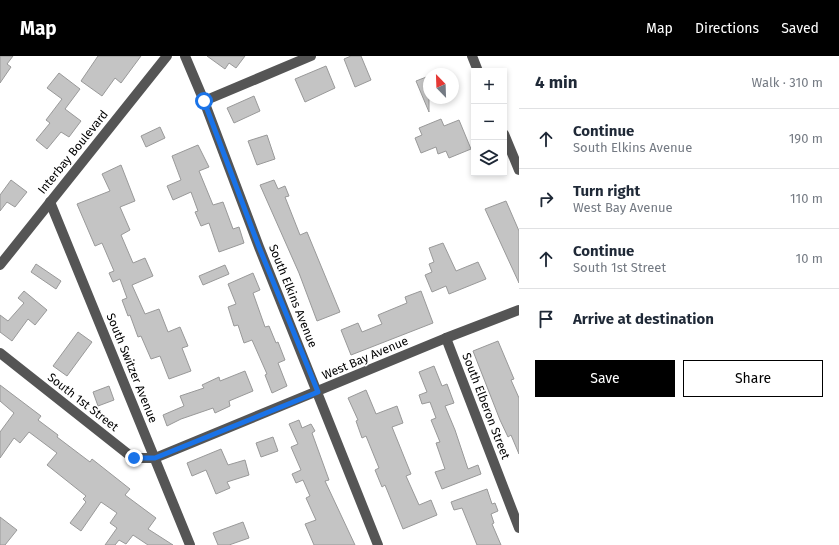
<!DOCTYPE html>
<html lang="en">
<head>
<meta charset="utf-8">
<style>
  :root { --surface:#fff; --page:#f2f2f3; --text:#1f2937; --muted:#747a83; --line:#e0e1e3; --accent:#000 }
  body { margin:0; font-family:"Fira Sans",sans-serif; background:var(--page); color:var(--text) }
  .controls { position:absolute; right:12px; top:12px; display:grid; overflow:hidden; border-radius:0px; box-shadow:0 2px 6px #0003 }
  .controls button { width:36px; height:36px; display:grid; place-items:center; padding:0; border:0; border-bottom:1px solid var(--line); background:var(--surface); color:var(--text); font:20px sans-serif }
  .compass { position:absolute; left:423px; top:12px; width:36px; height:36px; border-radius:50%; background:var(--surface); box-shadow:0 2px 6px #0003; rotate:337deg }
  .stop { position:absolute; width:12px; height:12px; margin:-9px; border:3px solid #1a73e8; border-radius:50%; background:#fff }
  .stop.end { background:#1a73e8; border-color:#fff; box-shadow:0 1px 4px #0008 }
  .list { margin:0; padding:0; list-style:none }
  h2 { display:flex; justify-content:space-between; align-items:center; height:52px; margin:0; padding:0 16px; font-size:17px }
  h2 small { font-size:13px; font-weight:400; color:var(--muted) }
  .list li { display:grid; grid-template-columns:26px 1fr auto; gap:12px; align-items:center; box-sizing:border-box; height:60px; padding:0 16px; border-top:1px solid var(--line) }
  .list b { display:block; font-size:15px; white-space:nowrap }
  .list p { margin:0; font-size:13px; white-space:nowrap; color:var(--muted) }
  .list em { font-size:13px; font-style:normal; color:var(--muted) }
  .actions { display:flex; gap:8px; padding:12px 16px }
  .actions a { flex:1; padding:9px 0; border:1px solid var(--accent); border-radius:0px; text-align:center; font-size:14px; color:var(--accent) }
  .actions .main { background:var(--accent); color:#fff }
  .icon { flex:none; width:22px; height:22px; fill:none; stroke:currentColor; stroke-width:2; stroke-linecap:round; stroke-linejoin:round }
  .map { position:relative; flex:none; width:519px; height:489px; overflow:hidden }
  header { display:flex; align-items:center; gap:24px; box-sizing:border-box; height:56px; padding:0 20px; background:var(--accent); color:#fff }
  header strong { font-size:19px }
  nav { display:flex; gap:22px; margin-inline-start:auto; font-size:14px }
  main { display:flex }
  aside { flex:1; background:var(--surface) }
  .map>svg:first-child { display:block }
</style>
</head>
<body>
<header>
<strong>Map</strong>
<nav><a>Map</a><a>Directions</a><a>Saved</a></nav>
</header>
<main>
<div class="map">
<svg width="519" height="489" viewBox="0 0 519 489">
  <rect width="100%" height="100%" fill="#fff"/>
  <g fill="#c4c4c4" stroke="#999">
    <polygon points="0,0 13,0 7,8 11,11 0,27"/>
    <polygon points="98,0 141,0 121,27 115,22 102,40 81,25"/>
    <polygon points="207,0 245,0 236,12 229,7 225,13"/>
    <polygon points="351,0 361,0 371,24 355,31 344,3"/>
    <polygon points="326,10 335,32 305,46 295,23"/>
    <polygon points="59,17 80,33 65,53 81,65 69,81 61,76 47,93 36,84 50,67 46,64 62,43 47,32"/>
    <polygon points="429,20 429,56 416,25"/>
    <polygon points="254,40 260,55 234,67 227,52"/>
    <polygon points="441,63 444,70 459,64 471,93 449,102 446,95 438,98 436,91 421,97 415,82 422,79 419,72"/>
    <polygon points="160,71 165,82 146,91 141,80"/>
    <polygon points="267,79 275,103 257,109 248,85"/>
    <polygon points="198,89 209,111 199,115 213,149 223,146 233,173 239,171 244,187 219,196 209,167 201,170 195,156 198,155 191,136 173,144 167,130 181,124 172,100"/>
    <polygon points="121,109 135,145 120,151 130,174 121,179 133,207 145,202 153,220 132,229 145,258 159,253 168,276 180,271 188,290 182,292 191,315 169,323 160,300 151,303 141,280 138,281 130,259 128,260 122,244 127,242 120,223 113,226 109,217 114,215 102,187 95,190 77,148 110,135 102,118"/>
    <polygon points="11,124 27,136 15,151 7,146 0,155 0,139"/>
    <polygon points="274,124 278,133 285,130 289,140 285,141 300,179 307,176 340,256 317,265 299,217 260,129"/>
    <polygon points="506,145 519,175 519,227 485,153"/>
    <polygon points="443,187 456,215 478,206 486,223 449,238 446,230 432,236 425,219 432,216 429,208 434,206 429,192"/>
    <polygon points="36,208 61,225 56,233 31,216"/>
    <polygon points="225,209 229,218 203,229 199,220"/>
    <polygon points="253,217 260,234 253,237 265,271 269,270 276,287 278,286 285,304 278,307 287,330 272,337 265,319 267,318 252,284 244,287 238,269 234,270 228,251 236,248 228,228"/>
    <polygon points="24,235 47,254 35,269 28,263 12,285 0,276 0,259 8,265 24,247 18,242"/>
    <polygon points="421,235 433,267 351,299 341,274 358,267 362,276 382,268 378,259 407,247 405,241"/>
    <polygon points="78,276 92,286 67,320 53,310"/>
    <polygon points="498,285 514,323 511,324 519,342 519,398 511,379 508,381 500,364 473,295"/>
    <polygon points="434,310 442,330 447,328 454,347 445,350 455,374 468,413 478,409 481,418 442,433 435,416 445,413 436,387 440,386 431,364 436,362 430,346 422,348 419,339 427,336 419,316"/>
    <polygon points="245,315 253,335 229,345 230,350 215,357 213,352 181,363 167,370 163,359 184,350 180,340 204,332 202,329 219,321 220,325"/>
    <polygon points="0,329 41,360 38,364 58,379 57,381 90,406 92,403 130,433 125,439 156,462 148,473 173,489 148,489 133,479 126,488 119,484 115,489 105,489 117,472 110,467 117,457 101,446 81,475 70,467 86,446 83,443 86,440 47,409 57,397 29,376 20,387 14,382 0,402 0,376 14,357 0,345"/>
    <polygon points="109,330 114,344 98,350 93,336"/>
    <polygon points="366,334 376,358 397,350 403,367 392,371 411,418 406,420 419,449 431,444 437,459 403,473 385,429 382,431 375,414 379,412 366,380 362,382 356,365 358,364 348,342"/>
    <polygon points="299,364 302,372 311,368 315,375 312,377 329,424 325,425 355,489 314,489 305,468 316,464 306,442 310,440 303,424 296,427 292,418 301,414 291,391 298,388 289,368"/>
    <polygon points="273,381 278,395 261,401 256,387"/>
    <polygon points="221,393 228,409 245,404 249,419 227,426 230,432 216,438 206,414 192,420 187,407"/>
    <polygon points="487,433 492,448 495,447 498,455 491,458 494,467 492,468 501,489 477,489 462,452 454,454 451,446"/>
    <polygon points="0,461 17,474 5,489 0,489"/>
    <polygon points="243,466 249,482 229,489 218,489 213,477"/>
  </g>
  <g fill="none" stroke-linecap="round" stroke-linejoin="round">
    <g stroke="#555" stroke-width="10">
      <polyline points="185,0 204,45 259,191 378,489"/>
      <polyline points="472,0 478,15"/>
      <polyline points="204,45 311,0"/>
      <polyline points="504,78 519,114"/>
      <polyline points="50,146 190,489"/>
      <polyline points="0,209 167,0"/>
      <polyline points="446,282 519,472"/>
      <polyline points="0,297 133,402 155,402 446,282 519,254"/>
    </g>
  </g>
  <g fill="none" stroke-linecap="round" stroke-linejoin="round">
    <polyline stroke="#1a73e8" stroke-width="5" points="134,402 155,402 318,336 259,191 204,45"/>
  </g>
  <g text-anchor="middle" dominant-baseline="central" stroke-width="3" stroke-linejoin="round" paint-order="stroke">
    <g font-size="12" fill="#000" stroke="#fff">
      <text transform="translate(73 96) rotate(-51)">Interbay Boulevard</text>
      <text transform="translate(293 240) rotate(68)">South Elkins Avenue</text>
      <text transform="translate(365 302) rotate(-23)">West Bay Avenue</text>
      <text transform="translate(132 312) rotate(68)">South Switzer Avenue</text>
      <text transform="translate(83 346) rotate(38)">South 1st Street</text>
      <text transform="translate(486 350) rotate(69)">South Elberon Street</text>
    </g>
  </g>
</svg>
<div class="controls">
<button>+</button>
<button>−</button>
<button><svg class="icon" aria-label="layers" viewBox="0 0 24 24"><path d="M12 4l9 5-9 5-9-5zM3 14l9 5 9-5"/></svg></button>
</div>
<svg class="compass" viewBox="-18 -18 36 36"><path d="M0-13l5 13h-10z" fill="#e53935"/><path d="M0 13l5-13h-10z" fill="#747a83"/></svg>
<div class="stop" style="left:204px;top:45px"></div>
<div class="stop end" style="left:134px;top:402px"></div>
</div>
<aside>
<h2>4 min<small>Walk · 310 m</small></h2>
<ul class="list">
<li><svg class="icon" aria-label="ahead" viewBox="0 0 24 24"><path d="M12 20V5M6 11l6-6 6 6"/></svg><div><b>Continue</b><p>South Elkins Avenue</p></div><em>190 m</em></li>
<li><svg class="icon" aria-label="right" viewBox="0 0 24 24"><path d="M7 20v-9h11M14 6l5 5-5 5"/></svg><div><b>Turn right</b><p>West Bay Avenue</p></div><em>110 m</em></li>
<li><svg class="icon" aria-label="ahead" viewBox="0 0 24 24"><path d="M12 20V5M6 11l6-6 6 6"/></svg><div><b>Continue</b><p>South 1st Street</p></div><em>10 m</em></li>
<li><svg class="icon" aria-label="arrive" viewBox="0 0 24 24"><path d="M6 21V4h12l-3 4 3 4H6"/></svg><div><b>Arrive at destination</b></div></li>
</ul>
<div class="actions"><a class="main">Save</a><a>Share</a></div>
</aside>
</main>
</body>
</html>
